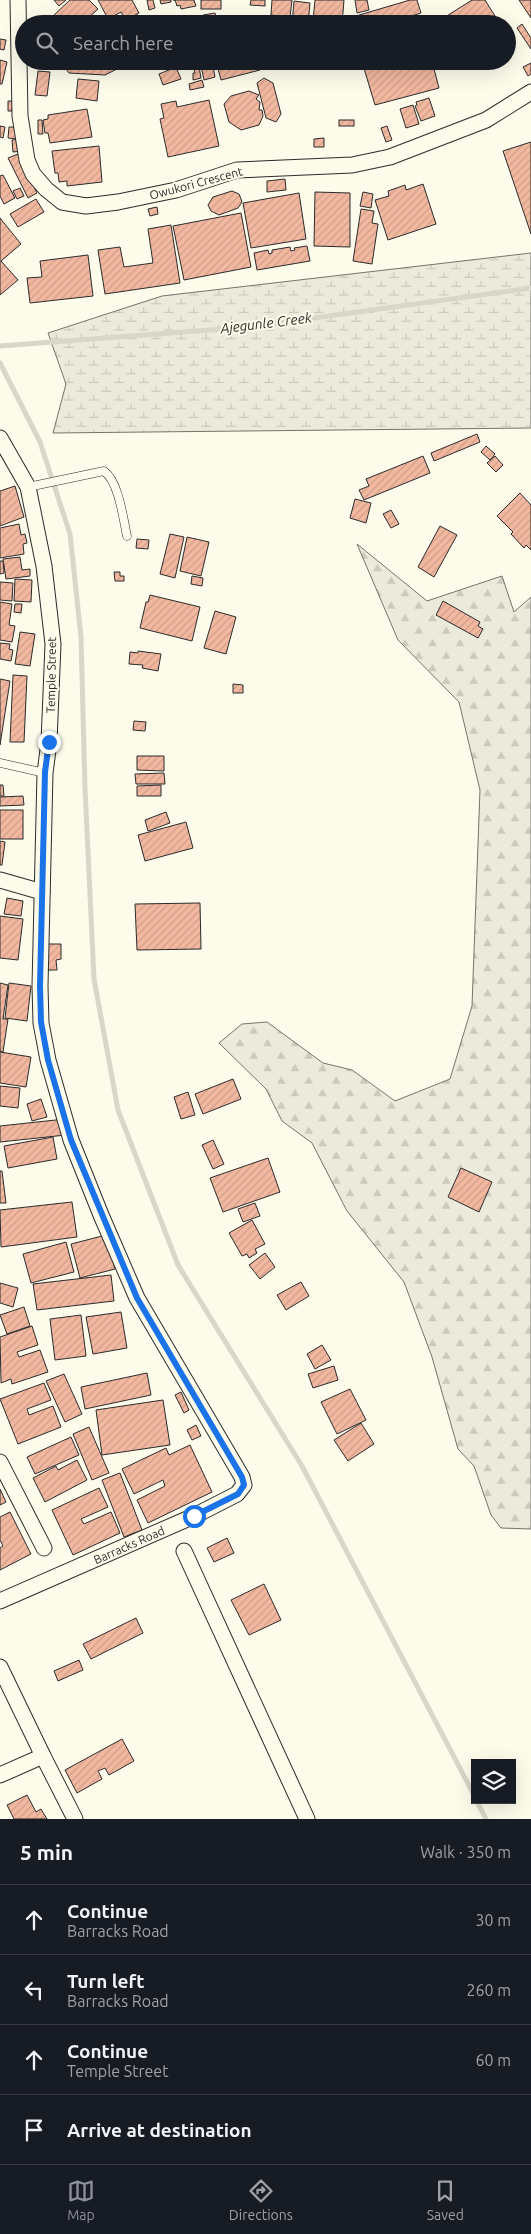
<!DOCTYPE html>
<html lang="en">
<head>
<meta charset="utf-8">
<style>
  :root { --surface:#171b24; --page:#242831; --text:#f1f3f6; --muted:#9ea1a6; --line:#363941; --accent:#8c9099 }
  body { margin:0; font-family:Ubuntu,sans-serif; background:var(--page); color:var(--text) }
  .controls { position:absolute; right:15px; bottom:15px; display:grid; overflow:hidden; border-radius:0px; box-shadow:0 5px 20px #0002 }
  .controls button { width:45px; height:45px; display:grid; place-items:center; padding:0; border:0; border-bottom:1px solid var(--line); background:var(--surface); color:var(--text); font:25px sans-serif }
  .stop { position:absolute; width:15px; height:15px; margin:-11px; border:4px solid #1a73e8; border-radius:50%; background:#fff }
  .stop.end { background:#1a73e8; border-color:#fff; box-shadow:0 1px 5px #0008 }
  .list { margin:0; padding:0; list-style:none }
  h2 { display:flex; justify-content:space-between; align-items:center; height:65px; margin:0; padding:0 20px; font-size:21px }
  h2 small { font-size:16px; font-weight:400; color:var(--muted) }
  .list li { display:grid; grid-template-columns:32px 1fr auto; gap:15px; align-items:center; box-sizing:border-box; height:70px; padding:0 20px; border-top:1px solid var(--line) }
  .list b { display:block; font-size:19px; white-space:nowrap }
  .list p { margin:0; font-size:16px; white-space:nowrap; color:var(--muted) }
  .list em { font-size:16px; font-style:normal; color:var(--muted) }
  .icon { flex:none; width:28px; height:28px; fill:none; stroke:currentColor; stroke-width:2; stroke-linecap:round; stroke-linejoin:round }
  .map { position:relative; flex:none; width:531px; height:1819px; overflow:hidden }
  .search { position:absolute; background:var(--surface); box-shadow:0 5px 20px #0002; left:15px; right:15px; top:15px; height:55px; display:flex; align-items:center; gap:12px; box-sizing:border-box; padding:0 18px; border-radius:28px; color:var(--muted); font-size:19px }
  .sheet { height:345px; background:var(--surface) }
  nav { display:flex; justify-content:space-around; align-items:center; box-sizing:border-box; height:70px; border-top:1px solid var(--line); background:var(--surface); font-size:14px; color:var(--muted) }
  nav a { display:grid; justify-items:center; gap:2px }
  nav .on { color:var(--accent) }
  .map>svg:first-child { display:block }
</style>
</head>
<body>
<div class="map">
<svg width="531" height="1819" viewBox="0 0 531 1819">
  <defs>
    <pattern id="forest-firs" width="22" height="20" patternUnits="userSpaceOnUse" patternTransform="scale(1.25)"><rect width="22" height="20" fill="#ecebdb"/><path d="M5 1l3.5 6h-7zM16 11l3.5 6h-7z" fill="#cbcabc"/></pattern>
    <pattern id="wetland-marsh" width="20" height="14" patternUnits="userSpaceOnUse" patternTransform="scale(1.25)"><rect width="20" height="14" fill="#ecebdb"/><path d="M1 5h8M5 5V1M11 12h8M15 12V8" fill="none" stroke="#cbcabc"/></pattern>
    <pattern id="building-hatch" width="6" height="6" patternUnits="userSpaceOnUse" patternTransform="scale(1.25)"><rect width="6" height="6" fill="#f2b8a0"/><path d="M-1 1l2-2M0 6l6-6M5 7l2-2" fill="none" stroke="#d09e8a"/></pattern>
  </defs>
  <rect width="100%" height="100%" fill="#fdfbea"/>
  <polygon fill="url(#forest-firs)" stroke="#74746e" points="357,544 427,601 502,576 514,612 531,597 531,1529 501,1528 491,1515 474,1466 458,1449 432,1357 404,1282 347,1211 312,1143 282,1121 266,1089 219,1043 242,1024 267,1022 323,1063 352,1070 395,1101 450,1079 472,1006 480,790 459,702 398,640"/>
  <polygon fill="url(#wetland-marsh)" stroke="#74746e" points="531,253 531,428 53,433 66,384 48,333 162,296"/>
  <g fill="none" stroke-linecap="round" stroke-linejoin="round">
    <g stroke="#d8d7c9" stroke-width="5">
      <polyline points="0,346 249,327 531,288"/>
      <polyline points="0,363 40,442 70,534 81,637 85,788 94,979 118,1110 178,1265 302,1466 475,1797"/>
      <polyline points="476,1800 486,1819"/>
    </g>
  </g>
  <g fill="url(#building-hatch)" stroke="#2b2b2b">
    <polygon points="54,0 66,0 59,6"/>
    <polygon points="70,0 89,0 98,9 82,24 61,24 53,16"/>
    <polygon points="98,0 132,0 139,13 126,20 121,12 108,19"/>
    <polygon points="147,0 153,0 155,8 149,10"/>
    <polygon points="160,0 171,0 171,2 161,4"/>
    <polygon points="173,0 194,0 196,6 181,9 180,5 177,6 175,0"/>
    <rect x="201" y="0" width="20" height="9"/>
    <polygon points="251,0 265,0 265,6 250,5"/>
    <polygon points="272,0 292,0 290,17 271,15"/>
    <polygon points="315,0 344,0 342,24 313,21"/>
    <polygon points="355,0 367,0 369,10 357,13"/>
    <polygon points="410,0 417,0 421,13 387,24 359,24 356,16"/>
    <polygon points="472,0 485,0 500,24 446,24 442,19"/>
    <polygon points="519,0 531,0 531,18"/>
    <polygon points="294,1 310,3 308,24 292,24"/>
    <polygon points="215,13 216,17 227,16 228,24 204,24 203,15"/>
    <polygon points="135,19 138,24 126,24 126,23"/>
    <polygon points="522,24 531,38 531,49 517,28"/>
    <polygon points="0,39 6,40 4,50 0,49"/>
    <polygon points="0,60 7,62 2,84 0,84"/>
    <polygon points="68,61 123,61 125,65 105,75 69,73 66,69"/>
    <polygon points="167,61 180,61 181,65 168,67"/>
    <polygon points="192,61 198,61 201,78 193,80 193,73 195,73"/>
    <polygon points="200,61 212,61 215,77 204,80"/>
    <polygon points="216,61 265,61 265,65 259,66 260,70 221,80"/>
    <polygon points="376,61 432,61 439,88 375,105 363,65"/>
    <polygon points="531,63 531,74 528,76 523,67"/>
    <polygon points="176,67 181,79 163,85 159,74"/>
    <polygon points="38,71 50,72 47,96 35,95"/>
    <polygon points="264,78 273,83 281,114 276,122 266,118 257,83"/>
    <polygon points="78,79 99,81 97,101 76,98"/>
    <polygon points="202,80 204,87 190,90 189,84"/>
    <polygon points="249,91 259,95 256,99 260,102 259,110 262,110 263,116 259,125 241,130 229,122 224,104 231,96"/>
    <polygon points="429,98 435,116 421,121 415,106 417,105 416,102"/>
    <polygon points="209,100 219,146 168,157 160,119 164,118 161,104 176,101 177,107"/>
    <polygon points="8,101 13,101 12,111 8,111"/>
    <polygon points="413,105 419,124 406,128 400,109"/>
    <polygon points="87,109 92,137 50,143 48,133 45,133 43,120 48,119 48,115"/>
    <polygon points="38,120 42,120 43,134 38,134"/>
    <rect x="339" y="120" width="15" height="6"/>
    <polygon points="0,126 5,127 3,138 0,137"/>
    <polygon points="387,126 392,140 386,142 381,128"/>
    <polygon points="9,127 17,127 16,139 8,138"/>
    <polygon points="324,138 324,147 314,147 314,139"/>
    <polygon points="20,139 22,151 13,152 12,140"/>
    <polygon points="531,142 531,234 503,151"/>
    <polygon points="99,146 102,182 67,186 67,181 59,182 58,173 55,173 52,151"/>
    <polygon points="18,154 37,193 28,198 8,158"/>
    <polygon points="3,175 15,198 4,204 0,196 0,176"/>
    <polygon points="285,179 286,190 267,192 267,181"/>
    <polygon points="423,184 436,224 388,240 375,200 389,196 388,191 405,185 406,190"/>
    <polygon points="20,188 24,196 17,199 13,191"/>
    <polygon points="232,191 239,194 241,199 242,202 238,208 219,215 211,211 208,205 213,197"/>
    <polygon points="315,192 350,193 350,247 314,246"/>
    <polygon points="363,192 373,194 371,208 360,206"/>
    <polygon points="299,193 306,239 251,248 243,203"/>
    <polygon points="36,199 44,212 18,227 10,214"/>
    <polygon points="157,207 158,214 150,216 148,209"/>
    <polygon points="361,209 374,211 372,223 378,224 372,264 353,261"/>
    <polygon points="241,213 251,267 184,280 173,226"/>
    <polygon points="0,218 21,244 1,261 18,280 0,295"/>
    <polygon points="171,225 180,283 105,294 98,250 120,247 124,267 153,263 148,229"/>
    <polygon points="307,246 310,261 257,270 254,253 268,250 269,254 272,253 272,250 290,247 291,251 295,250 294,248"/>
    <polygon points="88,255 93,296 30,303 27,278 42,277 40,261"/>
    <polygon points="477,434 480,442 434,461 431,453"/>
    <polygon points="486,446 495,454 490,460 481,452"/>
    <polygon points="423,456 430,473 364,500 359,490 369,486 366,479"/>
    <polygon points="495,456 503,465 496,472 487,463"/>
    <polygon points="15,486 24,517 0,526 0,491"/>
    <polygon points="520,493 531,505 531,550 526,545 524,548 511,534 513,532 497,516"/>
    <polygon points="355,499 371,503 366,523 350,518"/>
    <polygon points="391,510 399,524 391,528 383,514"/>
    <polygon points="19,524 21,535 25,534 27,543 23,544 24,554 0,558 0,528"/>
    <polygon points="440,526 457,535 434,577 418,567"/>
    <polygon points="170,534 184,537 175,578 160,574"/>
    <polygon points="187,537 209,542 201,576 180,571"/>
    <polygon points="137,539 149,540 148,549 136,548"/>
    <polygon points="20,557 22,570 30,569 30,576 6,579 3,559"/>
    <polygon points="0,561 3,561 4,573 0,574"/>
    <polygon points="114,572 120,572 120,576 124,576 124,581 115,581"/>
    <polygon points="192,576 203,578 202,586 191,584"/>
    <polygon points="15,579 32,580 31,602 14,601"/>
    <polygon points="0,582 13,583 12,601 0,600"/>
    <polygon points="150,595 200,607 192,641 140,628 146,602 148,602"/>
    <polygon points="443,601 480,622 478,626 483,629 478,638 436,615"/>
    <polygon points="0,602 12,604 9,625 15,626 12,642 0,640"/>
    <polygon points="15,604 22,604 21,613 14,612"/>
    <polygon points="215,611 236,617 226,654 204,648"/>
    <polygon points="20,632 35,634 30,666 15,664"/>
    <polygon points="0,643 10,644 9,649 13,650 11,661 0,659"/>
    <polygon points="138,651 161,654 158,671 142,668 143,665 129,664 130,652 138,653"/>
    <polygon points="13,675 27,676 24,742 10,742"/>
    <polygon points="0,679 10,681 0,745"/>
    <polygon points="233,684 243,685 243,693 233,693"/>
    <polygon points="134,721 146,722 145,731 133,730"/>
    <polygon points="137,756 164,756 164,771 137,770"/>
    <polygon points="164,773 165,784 136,784 135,774"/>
    <polygon points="0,785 3,785 4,796 0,796"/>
    <polygon points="161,785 161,796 137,796 137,786"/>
    <polygon points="23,796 24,805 0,806 0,797"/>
    <rect x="0" y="810" width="23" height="29"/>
    <polygon points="166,812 170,823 148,831 145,820"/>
    <polygon points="186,822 193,848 145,861 138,835"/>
    <polygon points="0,841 5,842 2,865 0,865"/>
    <polygon points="7,898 23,901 21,916 4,914"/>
    <polygon points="200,903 201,949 137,950 135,904"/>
    <polygon points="0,916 23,919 18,960 0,958"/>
    <polygon points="47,944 61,944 61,959 56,960 57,970 48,970"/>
    <polygon points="0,983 8,985 3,1019 8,1019 3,1052 0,1051"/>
    <polygon points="9,983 31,986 27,1021 5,1018"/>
    <polygon points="0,1052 31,1057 26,1087 0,1083"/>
    <polygon points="233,1079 241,1099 203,1114 195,1094"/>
    <polygon points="0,1086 20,1088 18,1108 0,1106"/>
    <polygon points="188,1092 195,1115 181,1119 174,1097"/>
    <polygon points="41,1099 47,1117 32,1121 27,1104"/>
    <polygon points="65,1119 66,1135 0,1142 0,1126"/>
    <polygon points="53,1137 57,1159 8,1168 4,1146"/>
    <polygon points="213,1140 224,1164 213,1169 202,1145"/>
    <polygon points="268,1158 280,1192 223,1212 210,1178"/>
    <polygon points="461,1168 492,1182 479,1212 448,1197"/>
    <polygon points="0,1171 2,1171 6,1203 0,1203"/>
    <polygon points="72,1202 77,1237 1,1247 0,1210"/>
    <polygon points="255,1203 260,1216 243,1222 238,1209"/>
    <polygon points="252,1220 265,1244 255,1249 257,1253 249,1258 247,1254 242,1256 229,1233"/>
    <polygon points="106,1235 115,1269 80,1278 71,1244"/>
    <polygon points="66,1242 74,1272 31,1283 23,1254"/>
    <polygon points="265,1253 275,1267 260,1279 249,1265"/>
    <polygon points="111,1275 114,1301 37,1310 33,1284"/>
    <polygon points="301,1282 309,1296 286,1310 277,1295"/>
    <polygon points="0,1283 18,1288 13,1307 0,1303"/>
    <polygon points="24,1307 30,1326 7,1334 0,1315"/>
    <polygon points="121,1312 127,1348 93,1354 86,1317"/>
    <polygon points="81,1315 86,1356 55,1360 50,1319"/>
    <polygon points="32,1326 38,1345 17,1352 19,1357 40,1350 48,1372 12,1384 11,1379 1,1383 0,1337"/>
    <polygon points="322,1345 331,1360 315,1369 307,1354"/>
    <polygon points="334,1366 338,1380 313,1388 308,1374"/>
    <polygon points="147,1373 151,1395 85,1409 81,1387"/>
    <polygon points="64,1374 82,1414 65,1422 46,1381"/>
    <polygon points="44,1383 51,1400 27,1409 29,1415 53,1406 61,1427 18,1444 0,1399"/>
    <polygon points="350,1389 366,1420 337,1434 321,1402"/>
    <polygon points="181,1392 189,1410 184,1413 175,1395"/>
    <polygon points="163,1400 170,1445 102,1455 96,1410"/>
    <polygon points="361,1423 374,1444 348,1461 334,1440"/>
    <polygon points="196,1425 201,1436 192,1440 187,1430"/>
    <polygon points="89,1427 109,1473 92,1480 73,1434"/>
    <polygon points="71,1437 79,1455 35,1474 27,1457"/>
    <polygon points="190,1445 212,1492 148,1523 137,1500 165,1486 163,1480 134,1494 122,1469 166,1448 169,1455"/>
    <polygon points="77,1460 87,1480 45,1502 33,1478 56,1466 58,1470"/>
    <polygon points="120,1473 142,1530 124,1537 102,1480"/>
    <polygon points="99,1488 108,1507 81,1519 84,1524 111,1512 120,1533 73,1555 52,1510"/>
    <polygon points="0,1489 6,1502 0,1505"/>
    <polygon points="10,1512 31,1554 0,1570 0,1548 3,1546 0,1540 0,1517"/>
    <polygon points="227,1538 234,1553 214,1562 207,1548"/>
    <polygon points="264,1584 281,1620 249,1635 231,1600"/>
    <polygon points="136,1618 143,1633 91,1659 83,1644"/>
    <polygon points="79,1660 83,1670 58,1681 54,1671"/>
    <polygon points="122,1739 134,1761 109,1775 105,1768 98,1771 102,1779 77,1793 65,1770"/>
    <polygon points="27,1795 36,1812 41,1809 47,1819 14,1819 7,1805"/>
  </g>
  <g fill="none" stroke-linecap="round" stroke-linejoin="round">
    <g stroke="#2b2b2b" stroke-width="9">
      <g id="service">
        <path d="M28 487 104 471C119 482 123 518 127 536"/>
        <polyline points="0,763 45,773"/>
      </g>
    </g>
    <g stroke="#2b2b2b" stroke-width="17">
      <g id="minor">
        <polyline points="18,0 20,116 27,160 33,174 46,189 62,202 86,206 118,202 176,190 237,170 352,165 390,157 486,120 531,92"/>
        <polyline points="0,438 28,487 44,566 53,644 49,742 45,773 40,986 41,1023 48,1060 71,1140 101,1215 137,1298 242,1477 244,1485 237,1494 194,1516 0,1601"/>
        <polyline points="0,880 42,892"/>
        <polyline points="0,1462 44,1548"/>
        <polyline points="184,1551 307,1819"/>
        <polyline points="0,1667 43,1756"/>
        <polyline points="0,1775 43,1756 75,1819"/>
      </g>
    </g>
    <use href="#service" stroke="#fdfbea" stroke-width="8"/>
    <use href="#minor" stroke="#fdfbea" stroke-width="15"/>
  </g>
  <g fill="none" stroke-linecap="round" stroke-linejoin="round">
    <polyline stroke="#1a73e8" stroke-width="6" points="49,742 45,772 40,986 41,1022 48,1060 71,1140 137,1298 242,1477 244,1485 238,1494 194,1516"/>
  </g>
  <g text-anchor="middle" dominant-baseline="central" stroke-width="4" stroke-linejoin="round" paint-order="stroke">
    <g font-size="12" fill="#2b2b2b" stroke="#fdfbea">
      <text transform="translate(196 183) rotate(-15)">Owukori Crescent</text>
      <text transform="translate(51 675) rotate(-89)">Temple Street</text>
      <text transform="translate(129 1545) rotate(-24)">Barracks Road</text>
    </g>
    <g font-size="14" font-style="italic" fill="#2b2b2b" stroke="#fdfbea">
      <text transform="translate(266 323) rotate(-7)">Ajegunle Creek</text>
    </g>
  </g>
</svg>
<div class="controls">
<button><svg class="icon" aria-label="layers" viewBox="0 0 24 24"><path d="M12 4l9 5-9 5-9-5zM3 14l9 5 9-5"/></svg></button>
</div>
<div class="stop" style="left:194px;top:1516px"></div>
<div class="stop end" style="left:49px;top:742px"></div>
<div class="search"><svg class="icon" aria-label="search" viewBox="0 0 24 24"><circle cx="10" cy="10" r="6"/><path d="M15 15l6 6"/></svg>Search here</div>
</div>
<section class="sheet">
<h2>5 min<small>Walk · 350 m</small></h2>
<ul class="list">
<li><svg class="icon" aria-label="ahead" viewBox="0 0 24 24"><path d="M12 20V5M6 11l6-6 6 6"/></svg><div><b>Continue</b><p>Barracks Road</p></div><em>30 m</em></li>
<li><svg class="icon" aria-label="left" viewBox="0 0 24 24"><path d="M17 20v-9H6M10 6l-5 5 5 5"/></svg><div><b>Turn left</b><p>Barracks Road</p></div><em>260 m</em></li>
<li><svg class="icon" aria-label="ahead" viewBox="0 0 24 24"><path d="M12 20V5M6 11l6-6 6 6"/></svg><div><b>Continue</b><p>Temple Street</p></div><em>60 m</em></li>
<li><svg class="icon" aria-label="arrive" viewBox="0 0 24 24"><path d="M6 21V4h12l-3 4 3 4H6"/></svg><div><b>Arrive at destination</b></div></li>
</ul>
</section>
<nav>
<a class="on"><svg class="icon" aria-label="map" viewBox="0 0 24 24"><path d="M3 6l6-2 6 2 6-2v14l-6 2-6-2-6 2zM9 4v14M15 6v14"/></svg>Map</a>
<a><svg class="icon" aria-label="directions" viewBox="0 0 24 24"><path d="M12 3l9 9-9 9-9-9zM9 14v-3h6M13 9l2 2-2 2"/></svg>Directions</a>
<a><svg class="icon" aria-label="saved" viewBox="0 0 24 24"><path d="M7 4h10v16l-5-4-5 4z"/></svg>Saved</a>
</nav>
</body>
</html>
